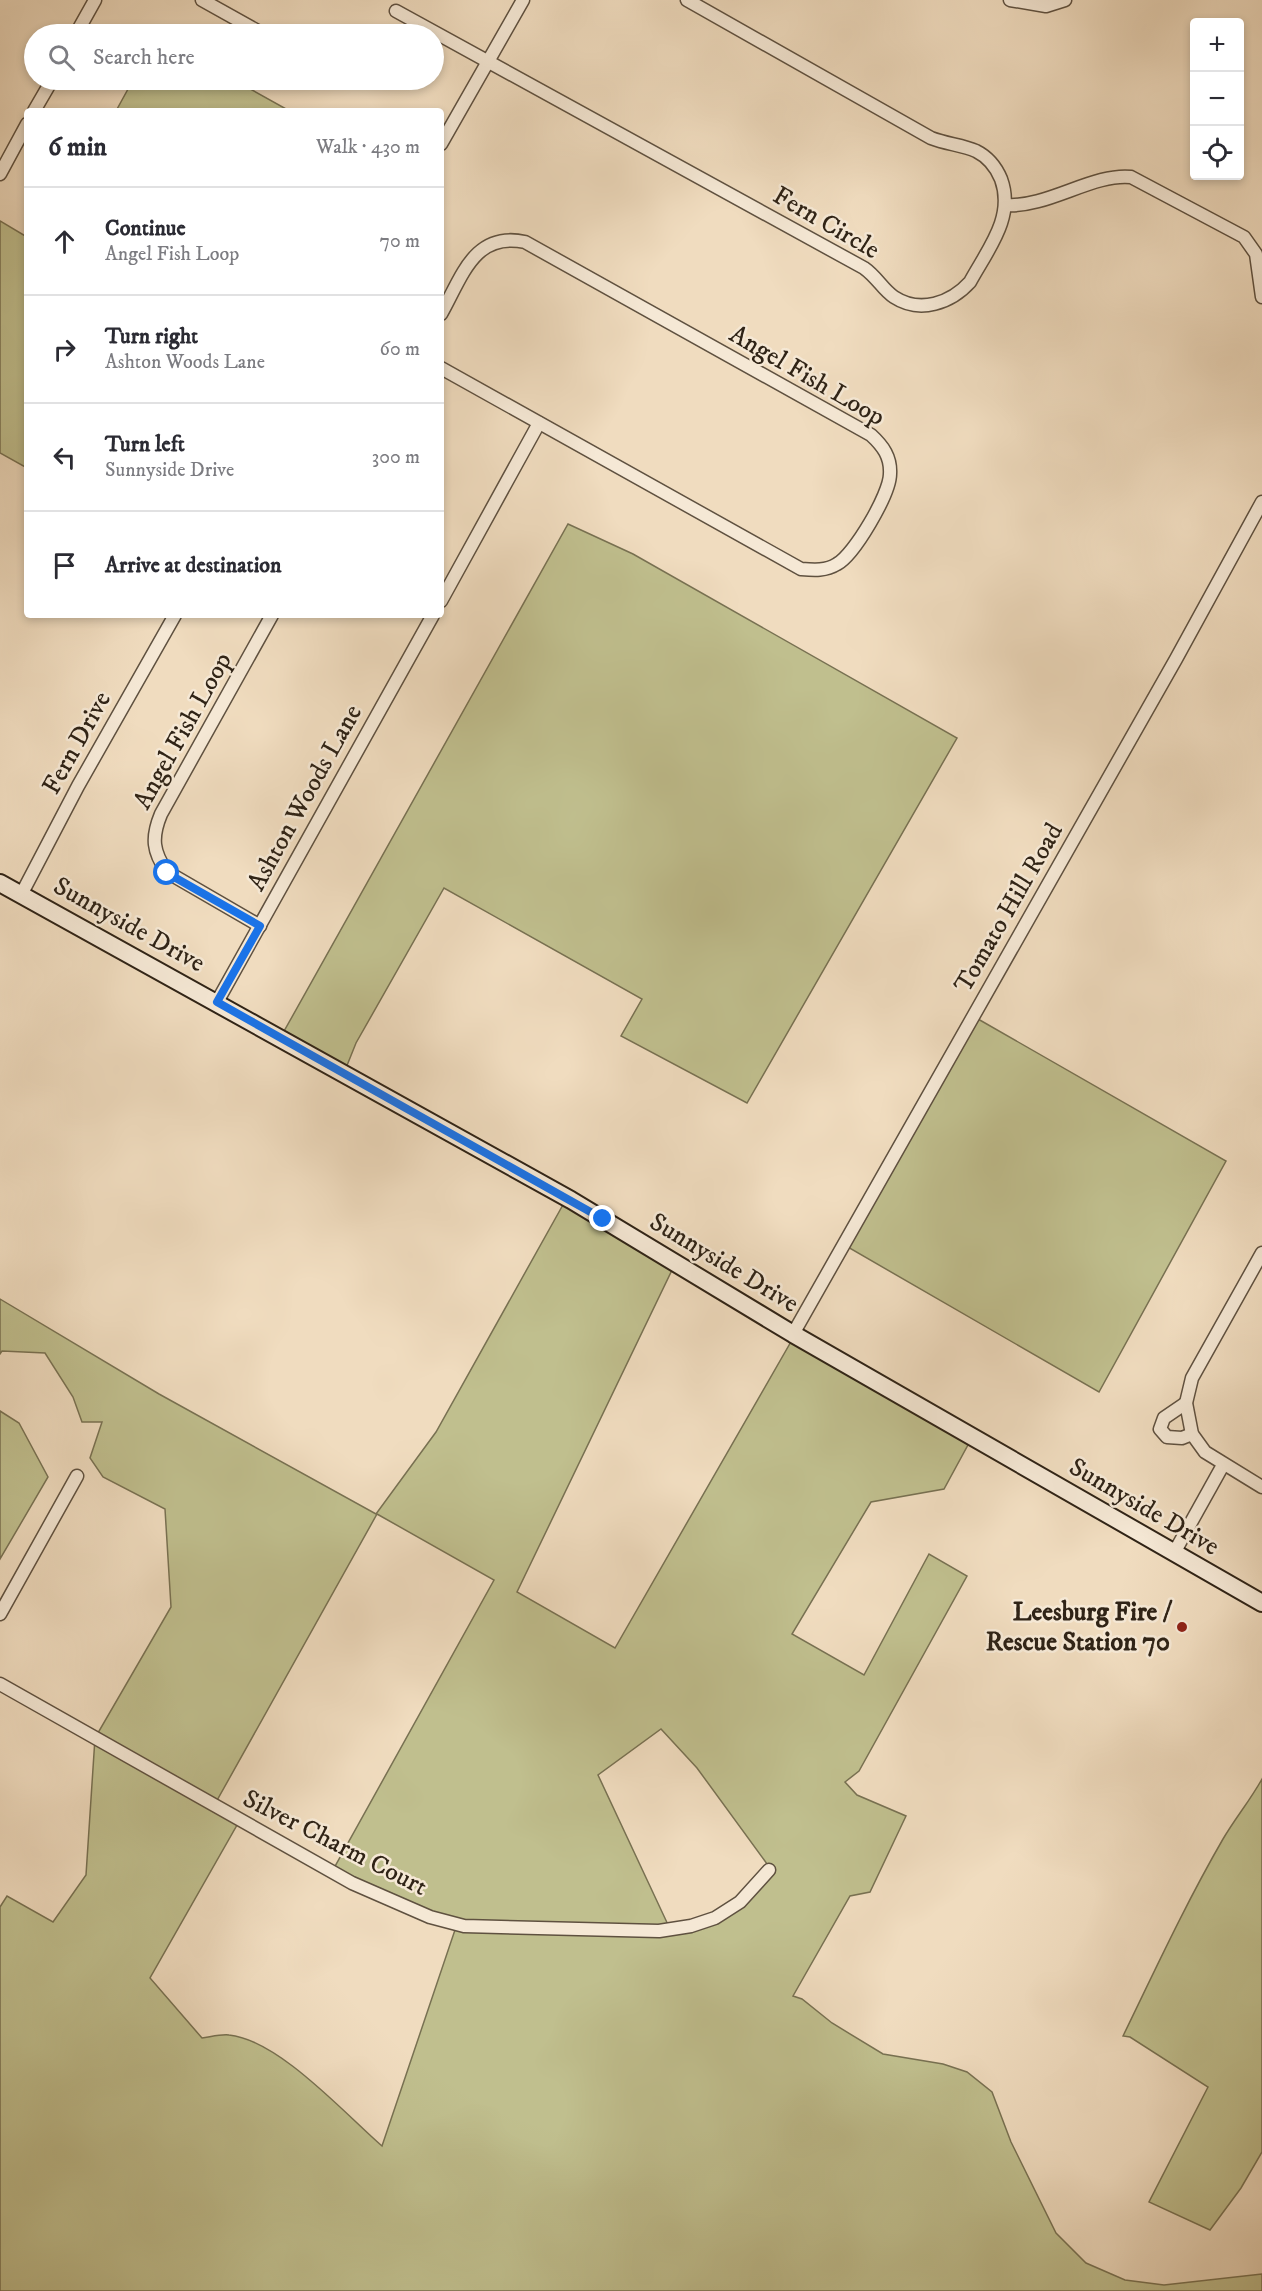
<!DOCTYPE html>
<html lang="en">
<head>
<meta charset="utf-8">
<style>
  :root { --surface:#fff; --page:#f2f2f3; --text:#2b2b33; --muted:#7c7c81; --line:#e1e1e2 }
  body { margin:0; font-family:"IM FELL DW Pica",serif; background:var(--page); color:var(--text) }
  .controls { position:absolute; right:18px; top:18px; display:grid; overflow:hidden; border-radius:6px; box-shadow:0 3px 9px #0003 }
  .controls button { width:54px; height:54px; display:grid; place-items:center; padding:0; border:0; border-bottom:2px solid var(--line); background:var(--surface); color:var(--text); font:30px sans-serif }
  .stop { position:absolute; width:18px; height:18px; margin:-14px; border:4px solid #1a73e8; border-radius:50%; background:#fff }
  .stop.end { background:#1a73e8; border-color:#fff; box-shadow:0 2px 6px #0008 }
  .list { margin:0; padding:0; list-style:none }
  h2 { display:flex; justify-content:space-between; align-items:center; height:78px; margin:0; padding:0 24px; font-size:26px }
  h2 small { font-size:20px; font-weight:400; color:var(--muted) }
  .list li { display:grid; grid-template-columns:39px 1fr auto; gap:18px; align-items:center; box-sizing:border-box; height:108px; padding:0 24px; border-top:2px solid var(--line) }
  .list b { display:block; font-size:22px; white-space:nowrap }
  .list p { margin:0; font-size:20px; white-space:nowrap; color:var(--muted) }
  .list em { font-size:20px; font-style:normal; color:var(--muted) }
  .icon { flex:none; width:33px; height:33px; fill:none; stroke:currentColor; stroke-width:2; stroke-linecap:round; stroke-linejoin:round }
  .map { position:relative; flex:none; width:1262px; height:2291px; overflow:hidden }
  .search { position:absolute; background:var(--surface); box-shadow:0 3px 9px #0003; left:24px; top:24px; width:420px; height:66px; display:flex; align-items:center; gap:15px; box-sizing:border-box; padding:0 21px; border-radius:33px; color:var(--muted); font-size:22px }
  .panel { position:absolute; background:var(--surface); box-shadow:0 3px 9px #0003; left:24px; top:108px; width:420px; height:510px; border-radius:6px }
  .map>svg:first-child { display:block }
</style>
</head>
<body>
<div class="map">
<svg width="1262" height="2291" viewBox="0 0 1262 2291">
  <rect width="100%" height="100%" fill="#f0dcbf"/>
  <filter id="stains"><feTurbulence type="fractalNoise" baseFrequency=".00333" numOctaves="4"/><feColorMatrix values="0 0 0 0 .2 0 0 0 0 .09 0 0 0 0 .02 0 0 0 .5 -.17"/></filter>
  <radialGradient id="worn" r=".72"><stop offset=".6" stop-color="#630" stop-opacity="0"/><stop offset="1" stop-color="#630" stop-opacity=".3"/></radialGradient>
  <g fill="#c0bf8e" stroke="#787152" stroke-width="1.5" fill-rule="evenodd">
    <polygon points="133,80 234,80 288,110 116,111"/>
    <polygon points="0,221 27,237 27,468 0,453"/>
    <polygon points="568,524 633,554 957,738 747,1103 621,1036 642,999 444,888 356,1043 346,1068 283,1033"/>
    <polygon points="978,1019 1226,1161 1099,1392 846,1246"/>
    <path d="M564 1203 673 1268 517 1592 615 1648 792 1340 969 1443 944 1489 871 1502 792 1634 864 1675 929 1554 967 1576 859 1771 845 1782 857 1795 906 1816 870 1892 850 1896 793 1996 802 1999 832 2023 883 2054 943 2064 967 2072 992 2092 1011 2142 1056 2233 1086 2263 1125 2280 1164 2285 1262 2274V2291H0V1907L7 1896 53 1922 86 1875 95 1738 171 1607 165 1509 103 1477 90 1458 102 1422H82L73 1397 45 1353 2 1351 0 1354V1299L159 1394 376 1514 436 1432ZM377 1514 494 1580 333 1870 457 1924 382 2146C345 2114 279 2040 229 2035 221 2034 210 2037 202 2038L150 1978 241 1818 215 1804ZM661 1729 697 1768 770 1868 712 1919 670 1929 598 1775Z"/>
    <polygon points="0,1411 19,1423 48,1477 0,1559"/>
    <path d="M1262 1779V2152L1241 2188 1210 2230 1149 2202 1208 2087 1130 2037 1123 2036C1155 1970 1186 1903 1223 1839 1236 1817 1249 1802 1262 1779Z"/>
  </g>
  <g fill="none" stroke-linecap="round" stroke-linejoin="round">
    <g stroke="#5f5140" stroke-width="15">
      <g id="street">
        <polyline points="202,0 263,34"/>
        <polyline points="1010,0 1046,6 1065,0"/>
        <path d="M396 11 864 268C877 277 883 290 894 297 920 314 951 303 970 282 988 249 1015 217 1001 179 996 167 988 157 976 151 963 145 946 144 931 138L687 0"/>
        <polyline points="76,34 95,0"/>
        <polyline points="34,111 52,80"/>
        <polyline points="441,144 523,0"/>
        <polyline points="0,174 27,124"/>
        <path d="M1006 205C1047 208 1093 173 1131 177L1244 237 1256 254 1262 297"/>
        <path d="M441 314C462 277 474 231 525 242L871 435C883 446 891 457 890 474 890 494 854 555 837 564 826 571 814 570 801 569L441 368"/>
        <polyline points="441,601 539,423"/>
        <polyline points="21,895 78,786 175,615"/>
        <path d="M260 926 167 872C153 852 151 838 161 814L272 615"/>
        <polyline points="217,1002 433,615"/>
        <polyline points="1262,1253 1192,1378 1186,1403 1192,1434 1205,1452 1262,1487"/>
        <polyline points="793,1334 1176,659 1262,502"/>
        <polyline points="1186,1403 1164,1418 1160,1429 1167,1437 1182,1438 1192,1434"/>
        <polyline points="1174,1553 1223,1465"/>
        <polyline points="0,1614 77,1476"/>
        <polyline points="0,1684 352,1883 430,1917 464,1926 659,1931 691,1926 715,1918 740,1902 769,1870"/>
      </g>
    </g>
    <g stroke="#2f2316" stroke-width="20">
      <polyline id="secondary" points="0,883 571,1200 793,1334 1262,1603"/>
    </g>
    <use href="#street" stroke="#f5e8d5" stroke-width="12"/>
    <use href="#secondary" stroke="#f5e8d5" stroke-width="16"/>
  </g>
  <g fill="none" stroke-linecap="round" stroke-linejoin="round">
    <polyline stroke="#1a73e8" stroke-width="8" points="167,873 260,926 217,1002 603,1219"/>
  </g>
  <circle fill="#8f2418" stroke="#f5e8d5" stroke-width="2" cx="1182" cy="1627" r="6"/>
  <g text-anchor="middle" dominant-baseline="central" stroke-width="5" stroke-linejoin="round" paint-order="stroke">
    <g font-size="26" fill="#2f2316" stroke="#f5e8d5">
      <text transform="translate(826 223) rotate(30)">Fern Circle</text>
      <text transform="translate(807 376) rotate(30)">Angel Fish Loop</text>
      <text transform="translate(183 731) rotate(-61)">Angel Fish Loop</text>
      <text transform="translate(77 743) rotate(-61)">Fern Drive</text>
      <text transform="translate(305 798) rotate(-61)">Ashton Woods Lane</text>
      <text transform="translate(1009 908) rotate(-60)">Tomato Hill Road</text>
      <text transform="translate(129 925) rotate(29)">Sunnyside Drive</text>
      <text transform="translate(724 1263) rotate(31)">Sunnyside Drive</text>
      <text transform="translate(1144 1507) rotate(30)">Sunnyside Drive</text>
      <text transform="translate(335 1843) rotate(27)">Silver Charm Court</text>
    </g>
    <g font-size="26" font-weight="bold" fill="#2f2316" stroke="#f5e8d5" text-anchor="end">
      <text x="1170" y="1612">Leesburg Fire /<tspan x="1170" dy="30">Rescue Station 70</tspan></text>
    </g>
  </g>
  <rect width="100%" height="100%" filter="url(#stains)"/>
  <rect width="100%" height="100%" fill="url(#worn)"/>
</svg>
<div class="controls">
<button>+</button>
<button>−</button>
<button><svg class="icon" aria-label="locate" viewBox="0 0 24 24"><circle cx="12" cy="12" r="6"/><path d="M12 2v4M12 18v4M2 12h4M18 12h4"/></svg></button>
</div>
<div class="stop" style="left:167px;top:873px"></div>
<div class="stop end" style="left:603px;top:1219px"></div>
<div class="search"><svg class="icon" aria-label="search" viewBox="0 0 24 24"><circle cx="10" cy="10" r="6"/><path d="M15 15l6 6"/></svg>Search here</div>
<section class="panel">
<h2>6 min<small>Walk · 430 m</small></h2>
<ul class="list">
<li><svg class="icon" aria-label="ahead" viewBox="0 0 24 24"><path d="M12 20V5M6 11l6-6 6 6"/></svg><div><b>Continue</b><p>Angel Fish Loop</p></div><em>70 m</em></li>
<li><svg class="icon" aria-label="right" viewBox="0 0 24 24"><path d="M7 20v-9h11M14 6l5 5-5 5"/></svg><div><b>Turn right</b><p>Ashton Woods Lane</p></div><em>60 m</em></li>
<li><svg class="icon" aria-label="left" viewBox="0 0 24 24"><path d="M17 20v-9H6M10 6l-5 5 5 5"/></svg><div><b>Turn left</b><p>Sunnyside Drive</p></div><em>300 m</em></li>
<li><svg class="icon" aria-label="arrive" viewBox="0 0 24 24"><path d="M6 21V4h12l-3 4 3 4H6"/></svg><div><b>Arrive at destination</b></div></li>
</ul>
</section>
</div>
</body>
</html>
